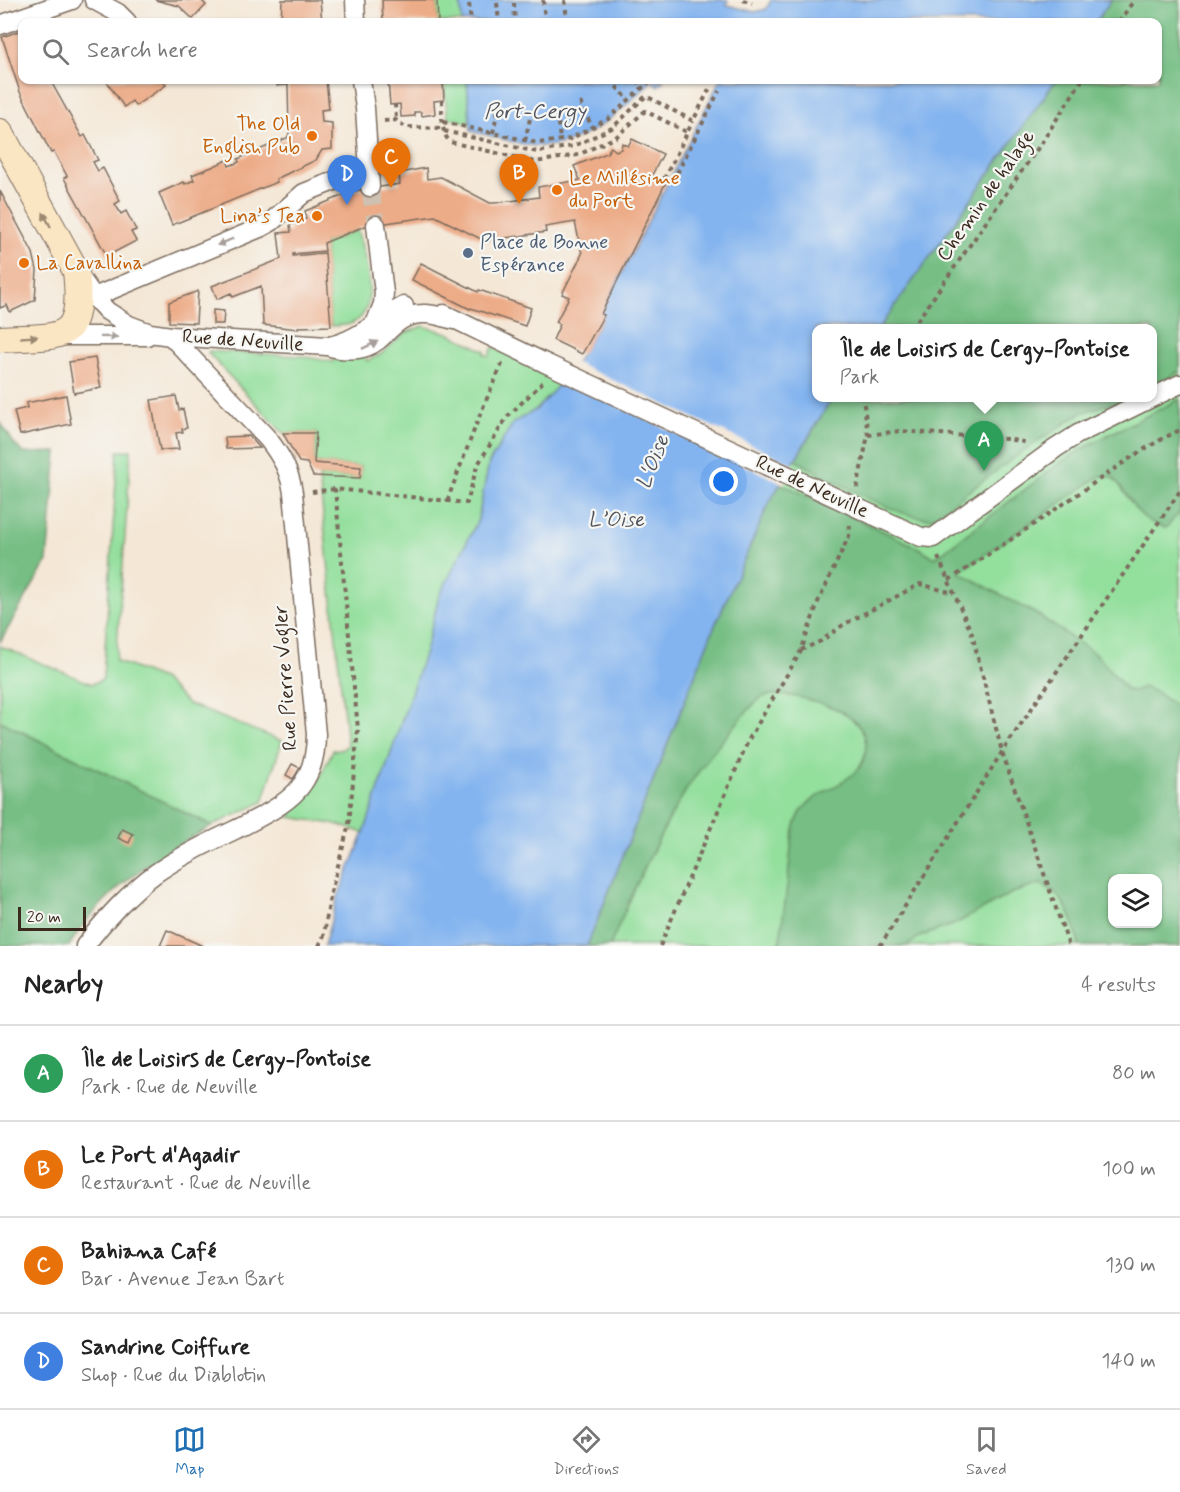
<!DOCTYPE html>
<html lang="en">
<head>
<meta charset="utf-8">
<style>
  :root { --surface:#fff; --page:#f2f2f2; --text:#222; --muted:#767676; --line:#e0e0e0; --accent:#1f6fb2 }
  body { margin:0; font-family:Mynerve,sans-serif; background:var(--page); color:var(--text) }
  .controls { position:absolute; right:18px; bottom:18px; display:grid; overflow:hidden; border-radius:12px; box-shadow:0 2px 4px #0004 }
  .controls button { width:54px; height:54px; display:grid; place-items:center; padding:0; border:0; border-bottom:2px solid var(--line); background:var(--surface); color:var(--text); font:30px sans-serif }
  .scale { position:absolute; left:18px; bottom:15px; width:68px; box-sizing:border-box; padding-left:6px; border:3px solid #3b2a1e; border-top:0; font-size:16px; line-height:21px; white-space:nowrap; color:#3b2a1e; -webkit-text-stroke:4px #f6f6f2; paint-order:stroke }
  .you { position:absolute; left:724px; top:482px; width:21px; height:21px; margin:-15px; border:4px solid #fff; border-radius:50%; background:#1a73e8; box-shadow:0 0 0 9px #1a73e833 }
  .badge { display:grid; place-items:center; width:39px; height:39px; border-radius:50%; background:var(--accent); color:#fff; font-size:20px; font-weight:700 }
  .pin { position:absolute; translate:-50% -50px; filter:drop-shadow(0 2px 3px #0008) }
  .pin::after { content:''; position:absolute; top:32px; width:21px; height:18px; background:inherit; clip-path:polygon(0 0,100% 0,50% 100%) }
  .popup { position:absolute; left:812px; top:324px; width:345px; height:78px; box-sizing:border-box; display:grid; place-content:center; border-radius:12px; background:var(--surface); filter:drop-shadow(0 2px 4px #0005); font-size:20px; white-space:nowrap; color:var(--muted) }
  .popup b { font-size:22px; color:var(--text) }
  .popup::after { content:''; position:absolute; left:50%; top:100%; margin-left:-12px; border:12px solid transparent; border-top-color:var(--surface) }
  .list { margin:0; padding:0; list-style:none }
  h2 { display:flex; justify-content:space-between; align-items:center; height:78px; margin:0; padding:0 24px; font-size:26px }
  h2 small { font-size:20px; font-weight:400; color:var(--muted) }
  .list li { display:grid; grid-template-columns:39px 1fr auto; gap:18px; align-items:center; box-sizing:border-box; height:96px; padding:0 24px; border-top:2px solid var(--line) }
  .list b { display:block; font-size:22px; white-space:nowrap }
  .list p { margin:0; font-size:20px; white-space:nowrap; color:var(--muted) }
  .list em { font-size:20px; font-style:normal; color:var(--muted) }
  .icon { flex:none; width:33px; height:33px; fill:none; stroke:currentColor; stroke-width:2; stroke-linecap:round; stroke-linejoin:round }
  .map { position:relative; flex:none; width:1180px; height:946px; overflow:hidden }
  .search { position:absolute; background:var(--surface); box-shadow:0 2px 4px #0004; left:18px; right:18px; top:18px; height:66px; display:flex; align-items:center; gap:15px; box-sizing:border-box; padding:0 21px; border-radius:12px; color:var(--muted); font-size:22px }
  .sheet { height:462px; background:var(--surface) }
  nav { display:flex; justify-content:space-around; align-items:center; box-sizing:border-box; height:84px; border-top:2px solid var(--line); background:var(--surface); font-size:16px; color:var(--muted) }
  nav a { display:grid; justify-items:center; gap:3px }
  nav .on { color:var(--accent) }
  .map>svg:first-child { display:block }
</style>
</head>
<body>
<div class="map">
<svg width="1180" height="946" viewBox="0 0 1180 946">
  <rect width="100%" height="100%" fill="#f6f6f2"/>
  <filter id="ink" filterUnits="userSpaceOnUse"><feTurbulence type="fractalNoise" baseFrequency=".0167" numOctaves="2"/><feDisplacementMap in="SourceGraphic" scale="12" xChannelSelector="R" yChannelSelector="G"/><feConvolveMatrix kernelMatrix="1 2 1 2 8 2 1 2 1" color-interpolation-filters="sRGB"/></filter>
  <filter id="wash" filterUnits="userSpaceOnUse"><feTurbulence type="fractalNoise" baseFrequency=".008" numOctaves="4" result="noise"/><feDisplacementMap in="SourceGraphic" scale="24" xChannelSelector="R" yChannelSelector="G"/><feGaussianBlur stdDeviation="1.35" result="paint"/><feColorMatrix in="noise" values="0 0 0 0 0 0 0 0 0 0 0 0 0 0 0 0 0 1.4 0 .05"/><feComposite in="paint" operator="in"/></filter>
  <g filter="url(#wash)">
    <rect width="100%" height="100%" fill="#f4e7d6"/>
    <g fill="#93df9c" stroke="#67845d" stroke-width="1.5" fill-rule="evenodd">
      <polygon points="437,0 460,0 462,22 438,22"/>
      <path d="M1111 0H1180V946H587L770 501 832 398H1152V328H879L1056 80H1158V22H1096ZM1112 878H1158V924H1112Z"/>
      <polygon points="443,80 467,80 470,123 448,118"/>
      <path d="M357 230C364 253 384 313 350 324 345 326 337 325 331 326L324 243Z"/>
      <polygon points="423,326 448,333 485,351 484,354 489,356 493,347 562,382 537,409 513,423 489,463 478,520 439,597 425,652 364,833 339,825 289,817 298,802 318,781 333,750 343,749 347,745 319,476 360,478 361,467 314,463 316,433 283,433 208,353 209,351 301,356 333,362 335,358 364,355 367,361 381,354 405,333"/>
      <polygon points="131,450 116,661 162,679 188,704 282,741 263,802 212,826 0,721 0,646 92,684 103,679 118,451"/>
    </g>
    <g fill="#76be84" stroke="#587451" stroke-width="1.5" fill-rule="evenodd">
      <polygon points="1111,0 1180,0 1180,371 1152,387 1152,328 879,328 1056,80 1158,80 1158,22 1096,22"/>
      <path d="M832 398H1129L1081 413 1023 451 933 518C903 522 824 475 795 460Z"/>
      <path d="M1180 399V512L1166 528C1131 518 1134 498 1112 477L1100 476 959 572 1038 615 1097 655 1127 690 1134 691 1143 687 1156 692 1180 709V946H1079C1075 923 1065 894 1041 884L1012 893 955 924 919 937 907 946H779C783 920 786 895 789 869 791 850 791 829 801 812 816 787 865 784 866 748 867 728 850 715 834 708 818 702 780 690 763 697 754 701 739 721 732 729 716 748 701 767 688 787 657 837 633 892 610 946H587L712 632 770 501 780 483 921 549 935 558 1061 462 1096 441ZM1112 878H1158V924H1112Z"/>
      <polygon points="0,422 15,445 24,453 57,452 47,561 0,642"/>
      <path d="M0 721 212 826C156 856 102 891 69 946H0Z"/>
    </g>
    <g fill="#83b4ef" stroke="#5f6f86" stroke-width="1.5">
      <polygon points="460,0 728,0 727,5 755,12 766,9 771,0 1111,0 1096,22 462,22"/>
      <path d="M467 80H664L658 86 652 81C619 112 587 146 539 146 522 146 489 135 471 131Z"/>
      <polygon points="720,80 1056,80 879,328 816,328 816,398 832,398 770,501 712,632 587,946 324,946 337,899 364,833 425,652 439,597 478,520 489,463 513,423 537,409 572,370 604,315 601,314"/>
    </g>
    <polygon fill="#f4e7d6" points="574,362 795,465 784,484 560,379"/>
    <g id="blocks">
      <g fill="#edac88">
        <polygon points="155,0 201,0 206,5 193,19 179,6"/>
        <polygon points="282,0 320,0 322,22 281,22"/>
        <polygon points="382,0 437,0 438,22 383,22"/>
        <polygon points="22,30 22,80 50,80 82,137 85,135 98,160 93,162 98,171 103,168 120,201 115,204 121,214 126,211 136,230 131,232 136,241 107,256 64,178 67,176 54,152 51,153 20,92 2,37"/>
        <polygon points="110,80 163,80 166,85 135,106 132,101 124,107 107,82"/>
        <polygon points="277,80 326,80 329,109 321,110 322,122 332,123 332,149 322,150 316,160 276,179 277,182 172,225 159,193 184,182 185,184 194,180 192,175 212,167 227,160 229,166 239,162 238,159 287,138 289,134 288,85 277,86"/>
        <polygon points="388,80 443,80 444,100 434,101 435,114 422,116 421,112 414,112 415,116 401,117 400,104 390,105"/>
        <polygon points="632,139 663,154 652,175 666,182 601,314 604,315 582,354 553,340 560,324 556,322 569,297 562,294 582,254 575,222 545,227 546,232 485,241 435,216 365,226 324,243 325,251 293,254 293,256 325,253 331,326 298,327 298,329 263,325 261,286 233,297 231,293 217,299 212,286 281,259 278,233 291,232 290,225 306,219 305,211 354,191 400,184 399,173 426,168 427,179 441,177 490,203 495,203 539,197 538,187 580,180 574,166 607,153 611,147 616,151 621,149 622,143 628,146"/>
        <polygon points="0,191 33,253 37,270 35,300 10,312 7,305 0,308"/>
        <polygon points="421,263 478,292 479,290 531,308 525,326 471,308 470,309 412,280"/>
        <polygon points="198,291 196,323 169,322 169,302"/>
        <polygon points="213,310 224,311 223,324 213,324"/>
        <polygon points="95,358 101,388 74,393 69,362"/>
        <polygon points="66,395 71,424 20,435 14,411 27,408 26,403"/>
        <polygon points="176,396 179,410 183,409 187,428 182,429 183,432 176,433 179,449 160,450 151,400"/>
        <polygon points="283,433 316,433 314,463 361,467 360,478 313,476 307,463 299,462"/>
        <polygon points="249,436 260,448 226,449 225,437"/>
        <polygon points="292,764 300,768 293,779 286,775"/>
        <polygon points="122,829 133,834 129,843 118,838"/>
        <polygon points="167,930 203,946 160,946"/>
      </g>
    </g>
  </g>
  <g filter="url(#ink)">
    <use href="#blocks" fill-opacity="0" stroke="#7c6c5e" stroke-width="1.5"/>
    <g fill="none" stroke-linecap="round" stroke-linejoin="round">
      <polyline stroke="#cfc1b1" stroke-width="18" stroke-dasharray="18 9" stroke-linecap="butt" points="370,187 376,225"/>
      <g stroke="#7c6c5e" stroke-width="21">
        <g id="street">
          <polyline points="94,0 118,13 127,22"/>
          <polyline points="355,0 356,22"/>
          <polyline points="0,25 72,0"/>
          <polyline points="361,80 365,108 370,187"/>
          <path d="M77 273 94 297 107 311 129 325 150 333 171 336 327 346C389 363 380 315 423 314 433 313 445 318 455 320"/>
          <polyline points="94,297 262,227 271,222 304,193 369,167"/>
          <polyline points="444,314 545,363"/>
          <polyline points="375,324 383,304 384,293 376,225"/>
          <polyline points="59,336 147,336"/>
          <path d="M329 346C357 341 379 319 404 306"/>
          <polyline points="873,515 921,537 933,538 1056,448 1078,434 1180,384"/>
          <path d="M85 946C103 921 131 891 156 873 182 855 212 841 241 827 285 804 316 790 316 734L293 493C290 471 281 456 268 439L171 336"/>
        </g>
      </g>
      <g stroke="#7c6c5e" stroke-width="28">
        <path id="secondary" d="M0 132 76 271C84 346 61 335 0 339"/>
      </g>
      <g stroke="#7c6c5e" stroke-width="4" stroke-dasharray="4.5 4.5" stroke-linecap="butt">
        <polyline points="543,0 545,22"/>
        <polyline points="565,0 567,22"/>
        <polyline points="743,0 752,3"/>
        <polyline points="497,3 499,22"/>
        <polyline points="514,3 515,22"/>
        <polyline points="469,4 471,22"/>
        <polyline points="543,22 567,20"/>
        <polyline points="1119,22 1134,0"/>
        <polyline points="610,80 629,100"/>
        <polyline points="637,80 643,87"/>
        <path d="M442 100C442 113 440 132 450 142L535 162 578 155 616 137 645 111 687 132"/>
        <polyline points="580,102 592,127"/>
        <polyline points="395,104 396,120"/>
        <polyline points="557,114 560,140"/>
        <polyline points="384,121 396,120 405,127 443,128"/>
        <polyline points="443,122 538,143 570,139 608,119 651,80"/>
        <polyline points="444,131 537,152 574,146 612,128 646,96 693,121 711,86"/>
        <polyline points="493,133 499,104"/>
        <polyline points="525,141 531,114"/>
        <polyline points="664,179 693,121"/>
        <polyline points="673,181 719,91"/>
        <polyline points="912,328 1040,145 1082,80"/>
        <polyline points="868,435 900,431 1007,439 1029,443"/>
        <polyline points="857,488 868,435 863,398"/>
        <polyline points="312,492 335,489 467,503 477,466 507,417 543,382"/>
        <polyline points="447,501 481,412 502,364 500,363"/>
        <polyline points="938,557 972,634 1002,752 1069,946"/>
        <path d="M949 580C991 553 1033 525 1075 496 1109 473 1143 447 1180 430"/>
        <polyline points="801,650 821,641 843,625 920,584 953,593"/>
        <polyline points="319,946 324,935 330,896 349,824 358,729 335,489"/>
        <polyline points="660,946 749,739 801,651 818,602 849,536 850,525"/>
        <polyline points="880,946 1002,752 1180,491"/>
      </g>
      <use href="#street" stroke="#fff" stroke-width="18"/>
      <use href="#secondary" stroke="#fbe6c4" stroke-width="26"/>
      <g stroke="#7c6c5e" stroke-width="21" stroke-linecap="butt">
        <polyline id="street-bridge" points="545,363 873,515"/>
      </g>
      <use href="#street-bridge" stroke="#fff" stroke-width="18"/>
    </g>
    <defs><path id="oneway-solid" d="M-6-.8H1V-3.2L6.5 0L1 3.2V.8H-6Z" transform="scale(1.5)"/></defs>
    <g fill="#9b8871">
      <use href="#oneway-solid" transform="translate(47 220) rotate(-118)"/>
      <use href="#oneway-solid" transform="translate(29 337) rotate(-3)"/>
    </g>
    <g fill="#a79f9a">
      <use href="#oneway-solid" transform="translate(225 242) rotate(157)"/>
      <use href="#oneway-solid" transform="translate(109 337) rotate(1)"/>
      <use href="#oneway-solid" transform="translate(370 345) rotate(-26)"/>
    </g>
  </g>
  <g fill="#e8710a" stroke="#f6f6f2" stroke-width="2">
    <circle cx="312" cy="136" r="6"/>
    <circle cx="557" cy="190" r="6"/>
    <circle cx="317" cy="216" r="6"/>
    <circle cx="24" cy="263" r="6"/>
  </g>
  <circle fill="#5c6f8a" stroke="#f6f6f2" stroke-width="2" cx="468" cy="253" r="6"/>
  <g text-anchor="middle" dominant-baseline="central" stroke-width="4.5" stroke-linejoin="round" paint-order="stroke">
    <g font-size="20" fill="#c56008" stroke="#f6f6f2" text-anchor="end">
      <text x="300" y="124">The Old<tspan x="300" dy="23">English Pub</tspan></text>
      <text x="569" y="178" text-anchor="start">Le Millésime<tspan x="569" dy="23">du Port</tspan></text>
      <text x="305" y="216">Lina’s Tea</text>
      <text x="36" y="263" text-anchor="start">La Cavallina</text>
    </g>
    <g font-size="20" fill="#3b2a1e" stroke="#f6f6f2">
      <text transform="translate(986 196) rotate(-55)">Chemin de halage</text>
      <text transform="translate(243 341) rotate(4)">Rue de Neuville</text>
      <text transform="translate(812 487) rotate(25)">Rue de Neuville</text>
      <text transform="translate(286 678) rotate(-94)">Rue Pierre Vogler</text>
    </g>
    <g font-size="20" fill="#4e5e75" stroke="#f6f6f2" text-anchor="start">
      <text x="480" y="242">Place de Bonne<tspan x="480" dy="23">Espérance</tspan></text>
    </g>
    <g font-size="21" font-style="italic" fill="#51535d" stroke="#f6f6f2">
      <text x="535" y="112">Port-Cergy</text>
      <text transform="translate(653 462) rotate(-68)">L'Oise</text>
      <text x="616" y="520">L’Oise</text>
    </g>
  </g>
</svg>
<div class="controls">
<button><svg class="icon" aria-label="layers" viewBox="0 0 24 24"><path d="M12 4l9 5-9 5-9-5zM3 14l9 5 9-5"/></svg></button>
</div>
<div class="scale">20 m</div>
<div class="you"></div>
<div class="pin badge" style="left:984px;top:471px;background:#2e9e5b">A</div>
<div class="popup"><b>Île de Loisirs de Cergy-Pontoise</b>Park</div>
<div class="pin badge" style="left:519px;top:204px;background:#e8710a">B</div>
<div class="pin badge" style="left:391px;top:188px;background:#e8710a">C</div>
<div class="pin badge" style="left:347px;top:205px;background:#3f7fe0">D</div>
<div class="search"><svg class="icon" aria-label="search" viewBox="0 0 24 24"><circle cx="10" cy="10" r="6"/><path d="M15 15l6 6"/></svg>Search here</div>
</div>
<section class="sheet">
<h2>Nearby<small>4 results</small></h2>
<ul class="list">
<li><span class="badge" style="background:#2e9e5b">A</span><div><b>Île de Loisirs de Cergy-Pontoise</b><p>Park · Rue de Neuville</p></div><em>80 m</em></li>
<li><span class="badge" style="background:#e8710a">B</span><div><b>Le Port d'Agadir</b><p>Restaurant · Rue de Neuville</p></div><em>100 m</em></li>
<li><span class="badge" style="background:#e8710a">C</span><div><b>Bahiana Café</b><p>Bar · Avenue Jean Bart</p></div><em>130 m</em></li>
<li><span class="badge" style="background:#3f7fe0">D</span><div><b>Sandrine Coiffure</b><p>Shop · Rue du Diablotin</p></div><em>140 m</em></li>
</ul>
</section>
<nav>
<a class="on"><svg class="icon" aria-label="map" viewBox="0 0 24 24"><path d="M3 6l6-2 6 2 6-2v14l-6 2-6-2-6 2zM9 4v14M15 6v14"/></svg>Map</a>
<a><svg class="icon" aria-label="directions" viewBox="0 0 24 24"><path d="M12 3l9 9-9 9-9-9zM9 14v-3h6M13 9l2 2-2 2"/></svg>Directions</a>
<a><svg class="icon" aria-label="saved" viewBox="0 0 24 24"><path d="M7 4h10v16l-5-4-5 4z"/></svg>Saved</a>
</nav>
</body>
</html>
